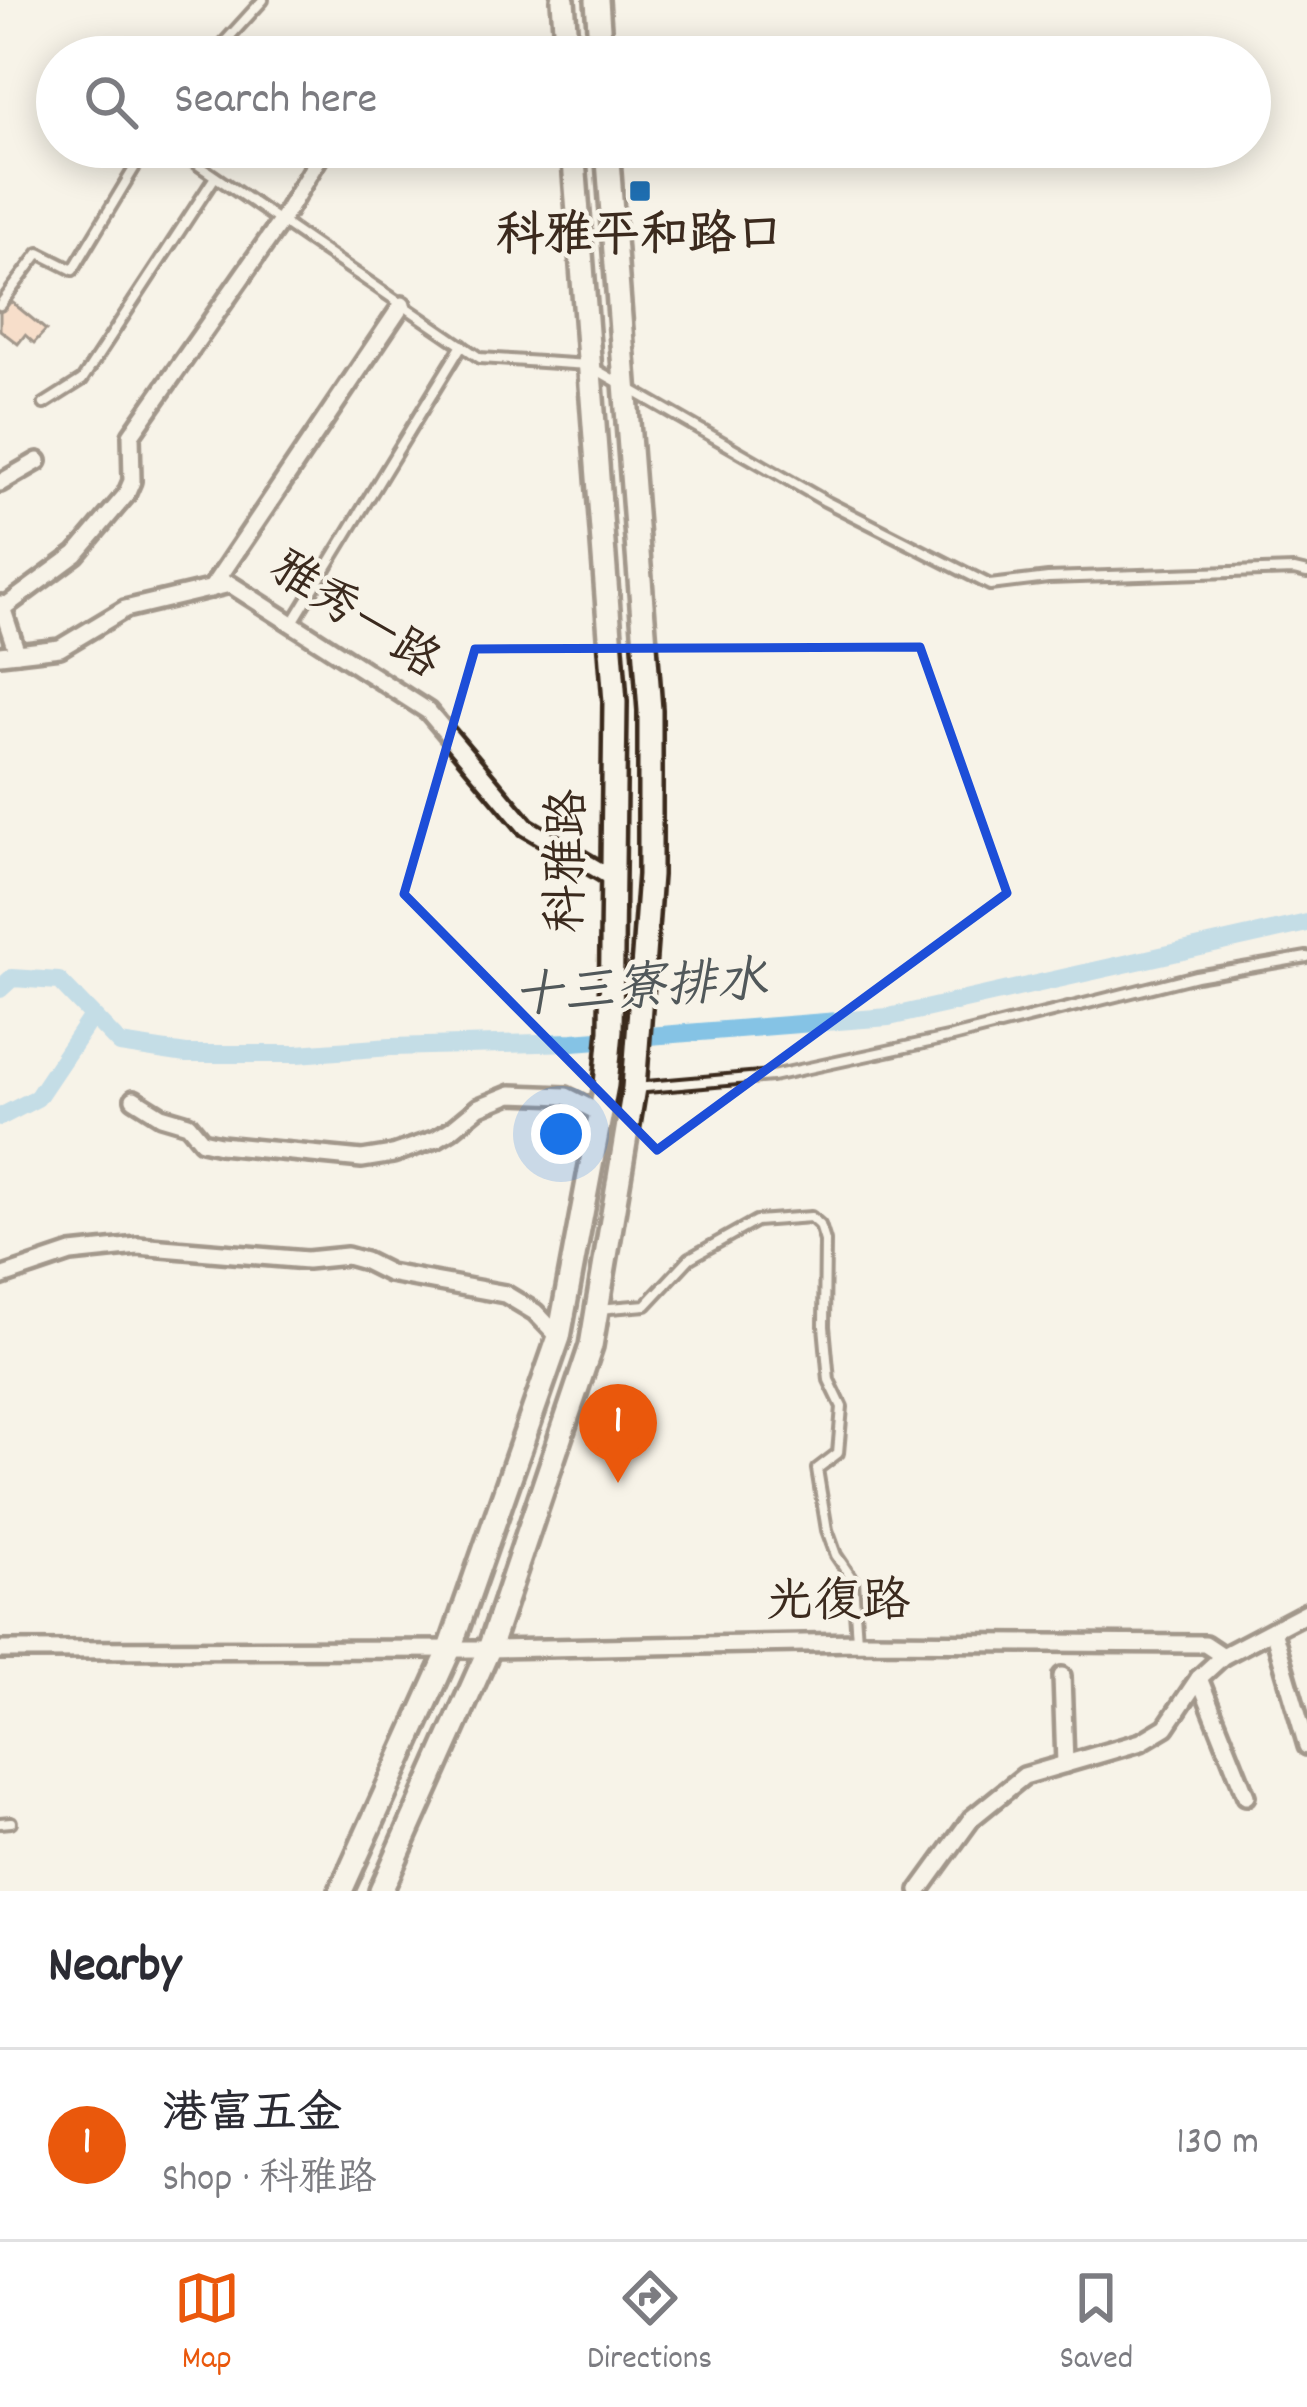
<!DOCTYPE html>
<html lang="en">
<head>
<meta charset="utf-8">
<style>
  :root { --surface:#fff; --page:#f7f7f7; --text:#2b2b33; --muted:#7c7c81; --line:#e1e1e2; --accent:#ea580c }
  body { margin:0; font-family:Dekko,"LXGW WenKai TC",sans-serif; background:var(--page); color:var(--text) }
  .you { position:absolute; left:561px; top:1134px; width:42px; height:42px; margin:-30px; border:9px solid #fff; border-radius:50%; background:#1a73e8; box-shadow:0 0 0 18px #1a73e833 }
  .badge { display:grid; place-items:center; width:78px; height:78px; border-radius:50%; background:var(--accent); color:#fff; font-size:39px; font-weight:700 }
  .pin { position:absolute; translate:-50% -99px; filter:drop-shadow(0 3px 6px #0008) }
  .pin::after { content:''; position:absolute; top:63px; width:42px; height:36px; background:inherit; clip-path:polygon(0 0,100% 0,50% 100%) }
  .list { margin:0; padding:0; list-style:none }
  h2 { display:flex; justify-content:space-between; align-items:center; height:156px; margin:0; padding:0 48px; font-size:51px }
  h2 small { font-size:39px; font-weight:400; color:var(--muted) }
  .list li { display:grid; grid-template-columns:78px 1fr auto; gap:36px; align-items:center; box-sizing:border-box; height:192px; padding:0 48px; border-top:3px solid var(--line) }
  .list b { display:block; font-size:45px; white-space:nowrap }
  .list p { margin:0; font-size:39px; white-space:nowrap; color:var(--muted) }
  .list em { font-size:39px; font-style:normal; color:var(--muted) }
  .icon { flex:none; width:66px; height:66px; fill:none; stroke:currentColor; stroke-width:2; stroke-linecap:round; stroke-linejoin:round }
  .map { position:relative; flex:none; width:1307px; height:1891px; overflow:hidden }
  .search { position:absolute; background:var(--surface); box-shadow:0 6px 30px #0003; left:36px; right:36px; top:36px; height:132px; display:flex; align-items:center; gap:30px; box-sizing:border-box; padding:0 42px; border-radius:66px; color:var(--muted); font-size:45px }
  .sheet { height:348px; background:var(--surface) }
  nav { display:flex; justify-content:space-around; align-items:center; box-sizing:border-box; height:168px; border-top:3px solid var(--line); background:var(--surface); font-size:33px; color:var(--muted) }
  nav a { display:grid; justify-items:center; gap:6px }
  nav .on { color:var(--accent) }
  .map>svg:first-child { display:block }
</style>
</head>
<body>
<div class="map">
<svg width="1307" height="1891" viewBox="0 0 1307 1891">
  <rect width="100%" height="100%" fill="#f7f3e8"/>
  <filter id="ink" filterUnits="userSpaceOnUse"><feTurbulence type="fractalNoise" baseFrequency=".00833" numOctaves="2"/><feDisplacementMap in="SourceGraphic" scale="24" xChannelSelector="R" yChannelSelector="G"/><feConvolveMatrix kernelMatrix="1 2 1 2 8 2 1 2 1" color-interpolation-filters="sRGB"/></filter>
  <g filter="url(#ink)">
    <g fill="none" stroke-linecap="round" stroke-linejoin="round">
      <g stroke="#85c3e5" stroke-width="18">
        <polyline points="0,989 12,978 59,981 120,1044 186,1054 297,1054 391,1047 573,1042 889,1017 1307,923"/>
        <polyline points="0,1117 37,1098 92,1016"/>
      </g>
    </g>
    <polygon fill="#f7c6a7" stroke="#3b2a1e" stroke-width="3" points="8,299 46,330 34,343 25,335 18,344 0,330 0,309"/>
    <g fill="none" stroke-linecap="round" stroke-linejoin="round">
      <g stroke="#3b2a1e" stroke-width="16">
        <g id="lane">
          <polyline points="211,57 263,0"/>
          <polyline points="172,147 480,358 588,365 825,501 990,585 1048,578 1294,570 1307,573"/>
          <polyline points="0,305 39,253 73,270 147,147"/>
          <polyline points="44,404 82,380 215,177"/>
          <polyline points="292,624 462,345"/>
          <polyline points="635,1088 772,1076 952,1037 1196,976 1307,957"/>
          <polyline points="598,1309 646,1305 690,1258 756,1221 811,1217 820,1225 825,1241 824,1326 829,1380 842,1407 838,1453 817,1469 827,1530 836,1555 853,1580 857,1641"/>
          <polyline points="0,1823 11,1822"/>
        </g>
      </g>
      <g stroke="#3b2a1e" stroke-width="24">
        <g id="street">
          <polyline points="0,483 38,461"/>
          <polyline points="211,589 402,305"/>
          <polyline points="1,604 17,653"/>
          <polyline points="3,608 76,554 126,495 132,481 131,435 281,221 324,149"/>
          <polyline points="0,655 60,648 125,609 230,584 428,711 526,827 612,878"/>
          <polyline points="134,1099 161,1116 188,1124 202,1141 220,1145 362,1159 393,1154 436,1139 451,1130 479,1107 511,1094 566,1096 600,1113"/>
          <polyline points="0,1277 71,1253 138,1246 307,1260 347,1256 365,1261 389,1273 505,1294 535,1312 559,1337"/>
          <polyline points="1273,1630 1307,1746"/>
          <polyline points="0,1650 489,1649 858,1642 1205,1644 1223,1656"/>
          <polyline points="1062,1676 1065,1764"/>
          <polyline points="1199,1678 1246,1796"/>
          <polyline points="919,1891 972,1818 1024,1776 1141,1742 1166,1727 1199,1678 1223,1656 1307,1612"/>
        </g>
      </g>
      <g stroke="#3b2a1e" stroke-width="30">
        <g id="secondary">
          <polyline points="563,0 567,57"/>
          <polyline points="597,0 601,57"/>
          <polyline points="341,1891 450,1649 559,1337 606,1085 611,1031 615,702 573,147"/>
          <polyline points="381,1891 489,1649 591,1346 634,1088 650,875 650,710 607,147"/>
        </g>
      </g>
      <use href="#lane" stroke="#f7f3e8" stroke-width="8"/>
      <use href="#street" stroke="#f7f3e8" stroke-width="15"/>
      <use href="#secondary" stroke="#f7f3e8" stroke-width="21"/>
    </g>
  </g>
  <path d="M0 0H1307V1891H0ZM920 647 1007 893 657 1150 404 894 475 649Z" fill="#f7f3e8" fill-opacity=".55" fill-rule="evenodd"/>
  <path fill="none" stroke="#1d4ed8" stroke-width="9" stroke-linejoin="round" d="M920 647 1007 893 657 1150 404 894 475 649Z"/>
  <rect fill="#1f6fb2" stroke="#f7f3e8" stroke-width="4.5" x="628" y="179" width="24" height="24" rx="6"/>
  <g text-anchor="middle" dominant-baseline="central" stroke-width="9" stroke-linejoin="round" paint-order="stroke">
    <g font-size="48" font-weight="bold" fill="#3b2a1e" stroke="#f7f3e8">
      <text x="640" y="239">科雅平和路口</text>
    </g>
    <g font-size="48" fill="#3b2a1e" stroke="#f7f3e8">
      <text transform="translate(353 618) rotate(33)">雅秀一路</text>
      <text transform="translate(571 861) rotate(-89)">科雅路</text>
      <text x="838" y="1605">光復路</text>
    </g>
    <g font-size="51" font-style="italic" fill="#51585a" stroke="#f7f3e8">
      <text transform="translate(640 993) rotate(-4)">十三寮排水</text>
    </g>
  </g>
</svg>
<div class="you"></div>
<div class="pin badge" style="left:618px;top:1483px">1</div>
<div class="search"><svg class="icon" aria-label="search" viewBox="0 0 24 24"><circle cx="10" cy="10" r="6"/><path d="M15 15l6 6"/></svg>Search here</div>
</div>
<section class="sheet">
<h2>Nearby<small></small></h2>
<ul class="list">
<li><span class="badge">1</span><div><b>港富五金</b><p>Shop · 科雅路</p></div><em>130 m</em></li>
</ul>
</section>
<nav>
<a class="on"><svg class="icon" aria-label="map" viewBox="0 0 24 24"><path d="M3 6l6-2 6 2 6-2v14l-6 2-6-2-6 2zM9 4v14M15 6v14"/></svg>Map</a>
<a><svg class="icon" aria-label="directions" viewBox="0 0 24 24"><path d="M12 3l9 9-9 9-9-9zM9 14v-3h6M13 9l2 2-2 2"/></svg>Directions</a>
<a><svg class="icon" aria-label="saved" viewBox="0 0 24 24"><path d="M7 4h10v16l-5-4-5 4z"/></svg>Saved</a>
</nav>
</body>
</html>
